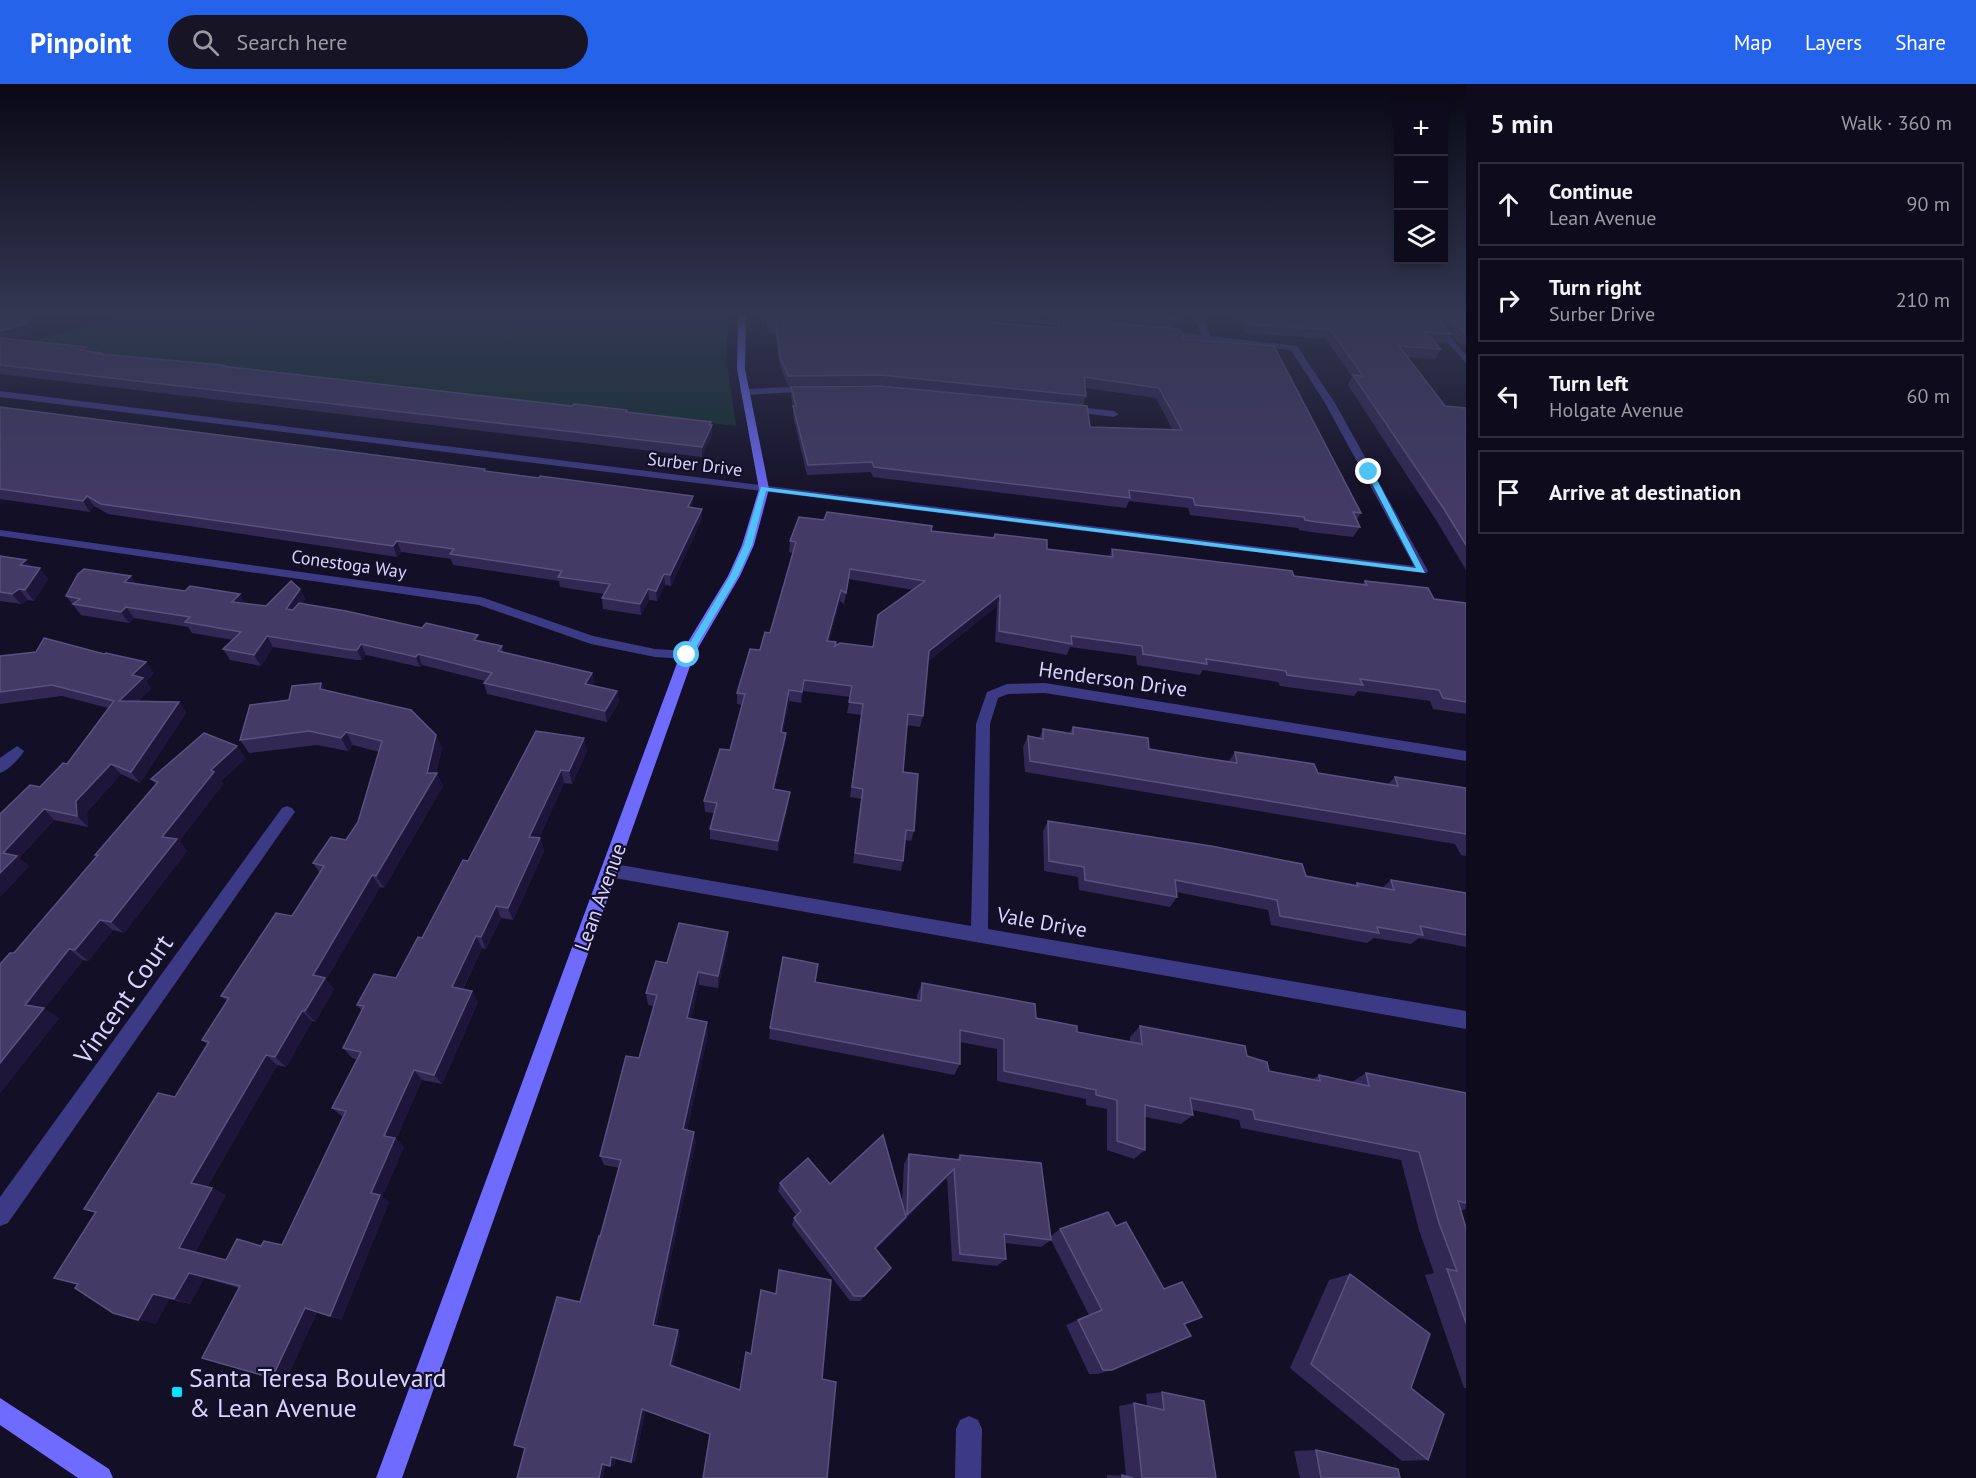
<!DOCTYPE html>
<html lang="en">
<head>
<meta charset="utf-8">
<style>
  :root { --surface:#0e0b1c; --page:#171425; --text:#f1f3f6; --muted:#9b9ba3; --line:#2e2b3b; --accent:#2563eb }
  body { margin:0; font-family:"PT Sans",sans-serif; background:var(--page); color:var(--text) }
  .controls { position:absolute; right:18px; top:18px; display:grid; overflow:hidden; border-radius:0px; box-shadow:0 3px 9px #0003 }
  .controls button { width:54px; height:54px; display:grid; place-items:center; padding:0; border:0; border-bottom:2px solid var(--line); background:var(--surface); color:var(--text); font:30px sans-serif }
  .stop { position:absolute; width:18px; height:18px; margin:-14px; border:4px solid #4fc3f7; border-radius:50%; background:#fff }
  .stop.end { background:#4fc3f7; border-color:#fff; box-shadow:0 2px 6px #0008 }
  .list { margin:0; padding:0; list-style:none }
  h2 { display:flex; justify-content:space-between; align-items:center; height:78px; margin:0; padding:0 24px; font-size:26px }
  h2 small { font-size:20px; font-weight:400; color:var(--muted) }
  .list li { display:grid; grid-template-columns:39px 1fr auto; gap:18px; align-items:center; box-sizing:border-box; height:84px; margin:0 12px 12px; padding:0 12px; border:2px solid var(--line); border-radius:0px }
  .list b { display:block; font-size:22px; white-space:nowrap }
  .list p { margin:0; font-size:20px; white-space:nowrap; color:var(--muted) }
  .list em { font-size:20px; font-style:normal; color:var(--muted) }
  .icon { flex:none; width:33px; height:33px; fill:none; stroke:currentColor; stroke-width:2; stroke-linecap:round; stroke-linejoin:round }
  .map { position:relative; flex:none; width:1466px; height:1394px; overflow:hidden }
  header { display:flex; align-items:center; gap:36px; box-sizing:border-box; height:84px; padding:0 30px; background:var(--accent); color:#fff }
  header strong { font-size:28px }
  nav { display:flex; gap:33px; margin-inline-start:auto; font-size:21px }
  .search { width:420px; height:54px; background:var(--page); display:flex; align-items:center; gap:15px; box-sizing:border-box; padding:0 21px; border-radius:33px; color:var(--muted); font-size:22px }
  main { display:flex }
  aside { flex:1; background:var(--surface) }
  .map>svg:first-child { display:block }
</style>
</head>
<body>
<header>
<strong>Pinpoint</strong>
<div class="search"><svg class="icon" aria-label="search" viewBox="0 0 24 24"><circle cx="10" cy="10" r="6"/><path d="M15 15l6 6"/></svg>Search here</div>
<nav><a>Map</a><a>Layers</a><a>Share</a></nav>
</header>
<main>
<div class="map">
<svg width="1466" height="1394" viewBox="0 0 1466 1394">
  <rect width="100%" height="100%" fill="#130f26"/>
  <polygon fill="#12302f" points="130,230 729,230 726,272 736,342 25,262 33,257"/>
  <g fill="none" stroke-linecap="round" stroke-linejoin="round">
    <g fill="#3d3a85" fill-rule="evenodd">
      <polygon points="945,230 976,230 1076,239 1080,241 1076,243 949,232"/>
      <polygon points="1193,230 1201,230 1210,252 1297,262 1335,319 1428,487 1426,489 0,313 0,307 1414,482 1325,319 1291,266 1162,251 1158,249 1162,247 1201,251"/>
      <polygon points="1422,230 1430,230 1466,271 1466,279"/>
      <polygon points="812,302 816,305 815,307 747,311 743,308 747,305"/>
      <polygon points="1069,322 1114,327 1119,330 1114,333 1066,327 1064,325"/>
      <polygon points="0,446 481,513 593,552 655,565 687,567 694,571 687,575 655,573 591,560 479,521 0,452"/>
      <polygon points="1045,599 1466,667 1466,677 1045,609 1008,610 998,614 990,640 988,845 1466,927 1466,945 609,793 603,791 601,786 603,781 609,779 971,842 976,640 987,608 1007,600"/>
      <path d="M17 662 24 667C19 675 9 686 0 689V674Z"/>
      <polygon points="287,722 292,724 295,728 292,732 8,1139 0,1142 0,1113 282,724"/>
      <polygon points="969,1332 978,1336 982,1345 981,1394 955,1394 956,1345 960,1336"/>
    </g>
    <g fill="#6f6bff" fill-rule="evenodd">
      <polygon points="738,230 746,230 745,285 769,405 754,461 740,492 694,571 402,1394 376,1394 680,571 728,492 742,461 759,405 737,285"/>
      <polygon points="0,1314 109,1385 113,1394 78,1394 0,1341"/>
    </g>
  </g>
  <g fill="#312854" fill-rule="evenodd">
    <polygon points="0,230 32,249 10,255 86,263 88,267 101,269 102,270 224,283 711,338 712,352 702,373 0,290"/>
    <polygon points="1054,230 1174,230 1177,236 1173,245 1361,429 1357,435 1360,443 1353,453 1311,448 1299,446 1298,444 1190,431 1188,424 1129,417 1126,424 873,393 871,388 807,391 793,332 793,322 791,313 791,303 1090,343 1172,345 1156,314 1085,304 1086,312 1083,322 880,301 788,302 780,282 775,249 767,248 767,239 988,238 1055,244 1058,235 1054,235"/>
    <polygon points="1236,230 1466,230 1466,261 1460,260 1451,250 1445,259 1435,258 1441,265 1435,275 1407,273 1445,322 1466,324 1466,486 1436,436 1348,301 1352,293 1326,255 1245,249"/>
    <polygon points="0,323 485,385 486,387 693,412 693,424 702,435 671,502 665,501 657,517 649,516 641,531 603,525 602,514 604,510 560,503 559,497 453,481 451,475 401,468 397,473 108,430 94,422 90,428 0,415"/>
    <path d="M824 436 931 447 993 454 995 450 1047 465 1109 473 1112 465 1294 492 1362 501 1365 497 1434 515 1466 519V630L1433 625 1430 617 1358 607 1354 612 1280 602 1278 598 1203 586 1200 591 1137 581 1136 572 1070 563 1067 571 995 558 997 522 928 577 923 632 920 643 907 641 903 688 914 747 911 757 905 756 903 777 901 787 853 779 861 715 850 713 861 631 847 629 850 613 803 607 801 619 789 617 783 648 786 649 785 659 775 705 789 718 778 767 710 755V745L714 729 705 728 704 717 730 666 742 621 737 620V609L760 566 770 549 793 469 789 468 790 457ZM849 495 913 506 873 563 835 562 829 557 840 517 844 520Z"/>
    <polygon points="0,472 32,483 48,495 34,517 28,516 21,520 0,517"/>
    <polygon points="136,500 246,520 266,522 300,505 305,515 302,520 480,557 502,562 503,568 592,589 594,599 593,601 617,607 619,618 607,638 487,610 484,599 485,597 422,581 420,583 366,571 362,576 356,576 273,563 261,582 230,576 223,565 233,556 192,549 188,543 134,534 129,539 81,531 66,512"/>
    <polygon points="0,572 154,589 146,597 151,605 138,617 179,618 186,629 140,699 121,690 87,728 88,743 54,736 19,774 29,782 0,813 40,703 67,680 108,624 62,612 0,620"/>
    <polygon points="321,599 325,607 436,651 442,664 436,689 443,702 384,804 380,803 326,896 334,905 315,938 312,937 286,983 277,981 207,1103 212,1104 226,1111 195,1168 226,1176 261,1162 282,1161 343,1033 332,1024 358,976 352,974 343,964 362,927 357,921 396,894 422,854 468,777 536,647 587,667 572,700 564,699 539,754 540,754 544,767 513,836 501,834 486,865 482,864 463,905 478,918 442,1000 422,996 396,1055 404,1063 382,1113 389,1118 341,1236 317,1228 286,1296 239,1204 204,1194 190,1220 169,1215 156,1240 78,1200 95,1129 84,1125 175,1013 208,961 202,956 227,917 221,912 292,832 320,789 313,779 346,756 358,738 379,668 353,661 348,667 317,661 249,669 240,656 289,616"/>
    <polygon points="1073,643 1149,665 1228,678 1235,668 1318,689 1388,700 1395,693 1466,704 1466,772 1461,771 1455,760 1025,688 1023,663 1028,652 1039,654 1043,645 1069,649"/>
    <polygon points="246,674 221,697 223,700 179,757 187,767 124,849 113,846 88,877 83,876 44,925 59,934 0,1009 97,773 95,771 156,700 151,695"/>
    <polygon points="1048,737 1306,792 1355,801 1357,799 1382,804 1391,796 1466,809 1466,863 1419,854 1411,860 1374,854 1367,859 1271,841 1268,826 1176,808 1177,813 1170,823 1079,806 1078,793 1044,787 1043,747"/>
    <polygon points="728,861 718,904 699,901 691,935 708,950 687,1046 696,1057 656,1242 680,1251 673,1282 740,1306 751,1270 776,1210 779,1186 831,1196 710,1350 645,1327 635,1378 616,1374 614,1382 610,1382 580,1218 600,1153 619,1084 604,1081 600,1072 639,974 654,922 648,921 646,909 667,879"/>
    <polygon points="922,899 1036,934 1077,948 1130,958 1130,953 1140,942 1247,972 1269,987 1313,995 1319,991 1352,998 1366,989 1466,1009 1466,1125 1461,1127 1466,1144 1466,1304 1464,1304 1425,1191 1434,1189 1419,1146 1401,1076 1241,1044 1239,1036 1192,1026 1193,1031 1181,1040 1145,1033 1145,1066 1134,1075 1107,1066 1107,1025 1086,1021 1086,1015 997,997 997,965 960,958 960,980 954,991 769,955 770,944 917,916 917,911"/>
    <polygon points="909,1070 957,1075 960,1071 1051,1152 1060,1145 1116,1142 1184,1240 1112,1286 1098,1290 1089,1290 1066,1241 1089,1231 1051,1156 1041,1163 1005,1159 1006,1175 997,1182 952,1177 947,1094 876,1165 886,1190 860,1217 850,1217 792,1141 794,1134 796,1131 778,1107 780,1099 830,1100 902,1119 904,1080"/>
    <polygon points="1350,1190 1411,1304 1428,1376 1402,1377 1290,1284 1329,1196"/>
    <polygon points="1162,1308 1216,1394 1107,1394 1107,1391 1126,1392 1119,1322 1134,1319 1147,1322 1146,1310"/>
    <polygon points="1316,1366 1400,1394 1300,1394 1294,1367"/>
  </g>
  <g fill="#1d163a">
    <polygon points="23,230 27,230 32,249 0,258 0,247"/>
    <polygon points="711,338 712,352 702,373 702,363"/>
    <polygon points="87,412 94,422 90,428 83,417"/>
    <polygon points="693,412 693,422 688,434 688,423"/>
    <polygon points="702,425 702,435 671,502 670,491"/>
    <polygon points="397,457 401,468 397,473 393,462"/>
    <polygon points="26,476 35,486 20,481"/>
    <polygon points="40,484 48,495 34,517 25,506"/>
    <polygon points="664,490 665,501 657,517 656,507"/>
    <polygon points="131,492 138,503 124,498"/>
    <polygon points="19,505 28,516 21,520 12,510"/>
    <polygon points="300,505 305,515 291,536 286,525"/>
    <polygon points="648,505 649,516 641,531 640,520"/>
    <polygon points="841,506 840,517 826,568 827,557"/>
    <polygon points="240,510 246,521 232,518"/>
    <polygon points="1000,511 997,522 926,578 929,567"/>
    <polygon points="126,523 134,534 129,539 121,528"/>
    <polygon points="478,551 481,561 474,556"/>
    <polygon points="267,552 273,563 261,582 254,571"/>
    <polygon points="361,560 366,571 362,576 357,566"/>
    <polygon points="418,570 422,581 420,583 416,573"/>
    <polygon points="146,578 154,589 146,597 151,605 127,627 119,617 132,591"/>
    <polygon points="592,589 594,599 587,610 585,600"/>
    <polygon points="804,596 803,607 801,619 802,608"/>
    <polygon points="321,599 328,612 320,605"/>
    <polygon points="789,606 789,617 781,659 781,648"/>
    <polygon points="617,607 619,618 607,638 605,627"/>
    <polygon points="179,618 186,629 140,699 131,688"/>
    <polygon points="346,648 353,661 348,667 341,654"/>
    <polygon points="786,649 785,659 773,715 773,705"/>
    <polygon points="436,651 442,664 435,692 437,689 443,702 384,804 376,792 427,689"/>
    <polygon points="584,654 587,667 572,700 569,687"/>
    <polygon points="237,662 246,674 221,697 223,700 179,757 187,767 124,849 111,838 162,753 211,686"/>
    <polygon points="111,680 121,690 87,728 88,743 77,732 76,717"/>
    <polygon points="561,686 564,699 534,765 529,753"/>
    <polygon points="790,708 789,718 778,767 778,757"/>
    <polygon points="44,725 54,736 19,774 29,782 0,813 0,789 3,769"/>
    <polygon points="540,754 544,767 513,836 508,824"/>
    <polygon points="372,791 380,803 326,896 334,905 315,938 305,927 313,891"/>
    <polygon points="496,822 501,834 486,865 481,853"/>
    <polygon points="100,836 113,846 88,877 75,866"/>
    <polygon points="728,848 728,861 718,904 718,892"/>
    <polygon points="476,852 482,864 458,914 452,903"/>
    <polygon points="69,865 83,876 44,925 59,934 0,1009 0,979 25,921"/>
    <polygon points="698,888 699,901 688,946 687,934"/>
    <polygon points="472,907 478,918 442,1000 434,991"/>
    <polygon points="302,927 312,937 286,983 275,973"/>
    <polygon points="707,938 708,950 685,1055 683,1045"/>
    <polygon points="266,971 277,981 205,1106 191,1099"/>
    <polygon points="414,986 422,996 396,1055 404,1063 382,1113 389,1118 341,1236 330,1232 371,1109 384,1052"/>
    <polygon points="694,1048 696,1057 655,1245 653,1241"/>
    <polygon points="954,1085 947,1094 901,1140 907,1131"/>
    <polygon points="212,1104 226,1111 195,1170 179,1164"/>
    <polygon points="906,1133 901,1140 870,1170 875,1164"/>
    <polygon points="189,1189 204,1194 190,1220 174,1215"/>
    <polygon points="153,1210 169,1215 156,1240 138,1236"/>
    <polygon points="305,1224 317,1228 286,1296 272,1294"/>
    <polygon points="678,1246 680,1251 673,1284 670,1281"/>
    <polygon points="642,1325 645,1327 635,1378 631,1378"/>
    <polygon points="611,1373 616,1373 614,1382 610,1382"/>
    <polygon points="602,1380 606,1380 603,1394 599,1394"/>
  </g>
  <g fill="#433a66" stroke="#5a527e" stroke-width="1.5" fill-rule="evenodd">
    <polygon points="0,230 23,230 26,240 0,247"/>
    <polygon points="770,230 988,230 988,238 1059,244 1058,235 1180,245 1184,255 1274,262 1361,429 1353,428 1360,443 1317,438 1305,436 1304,433 1195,421 1193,414 1129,406 1130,414 874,383 872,378 808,381 793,322 796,322 791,303 881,302 1087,322 1090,343 1182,346 1159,304 1084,293 1086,312 881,291 788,292 780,273 776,239 767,239"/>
    <polygon points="1106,230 1174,230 1177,236"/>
    <polygon points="1245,230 1433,230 1451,250 1425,248 1441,265 1399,262 1445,322 1466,324 1466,461 1444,425 1353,291 1363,292 1331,246 1250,240"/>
    <polygon points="1447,230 1466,230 1466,251"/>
    <polygon points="0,254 86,263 80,266 101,269 99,270 223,281 221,282 572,322 574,320 627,326 626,328 711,338 710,341 712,341 702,363 0,281"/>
    <polygon points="0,323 485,385 484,387 539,394 540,392 693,412 688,423 702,425 670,491 664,490 656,507 648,505 640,520 602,514 610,500 558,493 562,487 450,470 454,465 397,457 393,462 101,420 87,412 83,417 0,405"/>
    <path d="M827 428 932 442 931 447 994 454 995 450 1047 456V465L1113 473 1112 465 1292 487 1294 492 1367 501 1365 497 1428 504 1434 515 1466 519V618L1443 614 1439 606 1360 595 1363 601 1287 591 1286 587 1206 575 1207 580 1143 570 1142 562 1071 552 1072 560 999 547 1000 511 929 567 923 632 908 630 903 688 918 690 914 747 906 746 903 777 855 769 863 705 852 703 863 620 849 618 852 602 804 596 802 608 789 606 781 648 786 649 773 705 790 708 778 757 710 745 717 719 704 717 720 665 730 666 745 610 737 609 750 565 760 566 765 548 770 549 796 458 790 457 799 433 824 436ZM850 485 925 497 878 531 873 563 840 559 835 562 836 558 827 557 841 506 846 509Z"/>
    <polygon points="0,472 26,476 20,481 40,484 25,506 19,505 12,510 0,508"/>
    <polygon points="84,485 131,492 124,498 185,507 190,502 240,510 232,518 266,522 291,497 300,505 286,525 293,526 299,519 346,527 422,544 426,539 478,551 474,556 502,562 498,567 592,589 585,600 617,607 605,627 484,599 492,589 418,570 416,573 361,560 357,566 351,566 267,552 254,571 223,565 241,548 185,538 190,533 126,523 121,528 73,520 80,515 66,512 78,490"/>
    <polygon points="44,554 104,570 106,569 146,578 132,591 143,594 119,617 179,618 131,688 111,680 76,717 77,732 44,725 3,769 17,772 0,789 0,730 30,701 40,703 63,679 67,680 114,617 52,601 0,608 0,572 36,568"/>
    <polygon points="321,599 320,605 411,626 436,651 427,689 437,689 376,792 372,791 313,891 325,894 305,927 302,927 275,973 266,971 191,1099 212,1104 179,1164 226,1176 237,1155 261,1162 264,1157 282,1161 346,1027 332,1024 361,968 343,964 364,922 357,921 374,890 396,894 418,853 422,854 463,776 468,777 536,647 584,654 569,687 561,686 529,753 540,754 508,824 496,822 481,853 476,852 452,903 472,907 434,991 414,986 384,1052 395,1054 371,1109 380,1111 330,1232 305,1224 272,1294 202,1274 240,1202 189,1189 174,1215 153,1210 138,1236 113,1229 75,1204 78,1200 54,1194 96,1128 84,1125 158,1009 175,1013 209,958 202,956 229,914 221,912 276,829 292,832 324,782 313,779 331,753 346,756 358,738 382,657 346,648 341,654 309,647 240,656 250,621 289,616 292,602"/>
    <polygon points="1073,643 1148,654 1149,665 1204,674 1237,679 1235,668 1314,680 1318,689 1398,702 1395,693 1466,704 1466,750 1030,677 1028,652 1043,655 1043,645 1073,650"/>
    <polygon points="204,649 237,662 211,686 214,688 162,753 177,755 111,838 100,836 75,866 69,865 25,921 44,924 0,979 0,880 10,869 14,869 98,771 95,771 158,698 151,695"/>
    <polygon points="1048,737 1211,762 1302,780 1306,792 1358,802 1357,799 1394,806 1391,796 1466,809 1466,851 1420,842 1423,851 1377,843 1379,849 1280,832 1277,816 1175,796 1177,813 1085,796 1084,783 1049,777"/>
    <polygon points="679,839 728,848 718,892 698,888 687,934 707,938 683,1045 694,1048 653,1241 678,1246 670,1281 740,1306 746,1268 751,1270 761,1206 776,1210 779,1186 831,1196 822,1295 836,1298 827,1394 703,1394 710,1350 642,1325 631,1378 611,1373 610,1382 602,1380 599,1394 517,1394 525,1364 514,1361 557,1213 580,1218 599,1152 600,1153 621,1076 600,1072 626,972 639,974 657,911 646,909 656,877 667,879"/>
    <polygon points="783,873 818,880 815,898 921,917 922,899 1035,920 1036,934 1077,942 1077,948 1142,960 1140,942 1245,962 1247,972 1267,978 1269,987 1320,997 1319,991 1369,1002 1366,989 1466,1009 1466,1119 1458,1117 1466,1144 1466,1239 1447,1185 1457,1187 1439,1139 1419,1068 1255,1035 1253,1026 1190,1014 1193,1031 1145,1021 1145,1066 1117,1057 1117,1016 1096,1011 1096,1006 1004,987 1004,955 960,946 960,980 770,944"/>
    <polygon points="883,1051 906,1133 875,1164 891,1184 864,1212 854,1212 794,1134 801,1127 780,1099 808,1074 830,1100"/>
    <polygon points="909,1070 960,1076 960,1071 1041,1079 1051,1156 1004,1150 1006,1175 960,1170 954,1085 907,1131"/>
    <polygon points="1108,1128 1116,1142 1126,1138 1164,1205 1182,1198 1202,1233 1184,1240 1191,1252 1112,1286 1103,1286 1078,1236 1102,1226 1060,1145"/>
    <polygon points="1350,1190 1430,1250 1411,1304 1444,1330 1428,1376 1311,1280"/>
    <polygon points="1162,1308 1204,1317 1216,1394 1142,1394 1134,1319 1164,1326"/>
    <polygon points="1316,1366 1398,1385 1400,1394 1321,1394"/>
    <polygon points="1122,1391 1133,1394 1122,1394"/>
  </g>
  <linearGradient id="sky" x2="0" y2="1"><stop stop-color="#0a0815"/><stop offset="0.54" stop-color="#333752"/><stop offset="1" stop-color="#333752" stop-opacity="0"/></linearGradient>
  <rect width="1466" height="425" fill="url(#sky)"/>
  <polygon fill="#4fc3f7" points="1369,386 1373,388 1425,489 766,407 752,461 738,492 690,573 683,571 730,492 744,461 761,403 1416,484 1366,388"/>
  <rect fill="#00e5ff" stroke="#130f26" stroke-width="2" x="171" y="1302" width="12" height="12" rx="3"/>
  <g text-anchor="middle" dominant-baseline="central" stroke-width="4.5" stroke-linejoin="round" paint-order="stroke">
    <g font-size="18" fill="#d9d4ff" stroke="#130f26">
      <text transform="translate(695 380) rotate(7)">Surber Drive</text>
      <text transform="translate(349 480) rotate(8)">Conestoga Way</text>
    </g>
    <g font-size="21" fill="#d9d4ff" stroke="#130f26">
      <text transform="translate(1113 595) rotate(8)">Henderson Drive</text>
      <text transform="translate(600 813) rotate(-70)">Lean Avenue</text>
      <text transform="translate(1042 838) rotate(10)">Vale Drive</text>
    </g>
    <g font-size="26" fill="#d9d4ff" stroke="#130f26">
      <text transform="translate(123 915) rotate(-55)">Vincent Court</text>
    </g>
    <g font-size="26" fill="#d9d4ff" stroke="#130f26" text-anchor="start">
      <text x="189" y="1293">Santa Teresa Boulevard<tspan x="189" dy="30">&amp; Lean Avenue</tspan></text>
    </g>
  </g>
</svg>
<div class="controls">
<button>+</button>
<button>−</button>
<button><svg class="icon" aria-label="layers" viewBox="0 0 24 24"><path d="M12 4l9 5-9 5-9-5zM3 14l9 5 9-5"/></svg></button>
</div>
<div class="stop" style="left:687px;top:571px"></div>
<div class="stop end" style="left:1369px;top:388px"></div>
</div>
<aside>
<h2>5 min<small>Walk · 360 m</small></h2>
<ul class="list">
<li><svg class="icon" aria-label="ahead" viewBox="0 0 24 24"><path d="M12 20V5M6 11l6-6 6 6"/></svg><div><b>Continue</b><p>Lean Avenue</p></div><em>90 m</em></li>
<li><svg class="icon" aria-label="right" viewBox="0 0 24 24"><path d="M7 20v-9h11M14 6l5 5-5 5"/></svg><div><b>Turn right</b><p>Surber Drive</p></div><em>210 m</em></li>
<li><svg class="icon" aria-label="left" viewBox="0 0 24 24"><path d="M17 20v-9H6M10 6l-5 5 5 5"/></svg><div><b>Turn left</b><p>Holgate Avenue</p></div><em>60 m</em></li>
<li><svg class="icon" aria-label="arrive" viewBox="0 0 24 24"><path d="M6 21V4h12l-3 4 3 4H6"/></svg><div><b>Arrive at destination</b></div></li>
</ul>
</aside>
</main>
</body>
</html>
